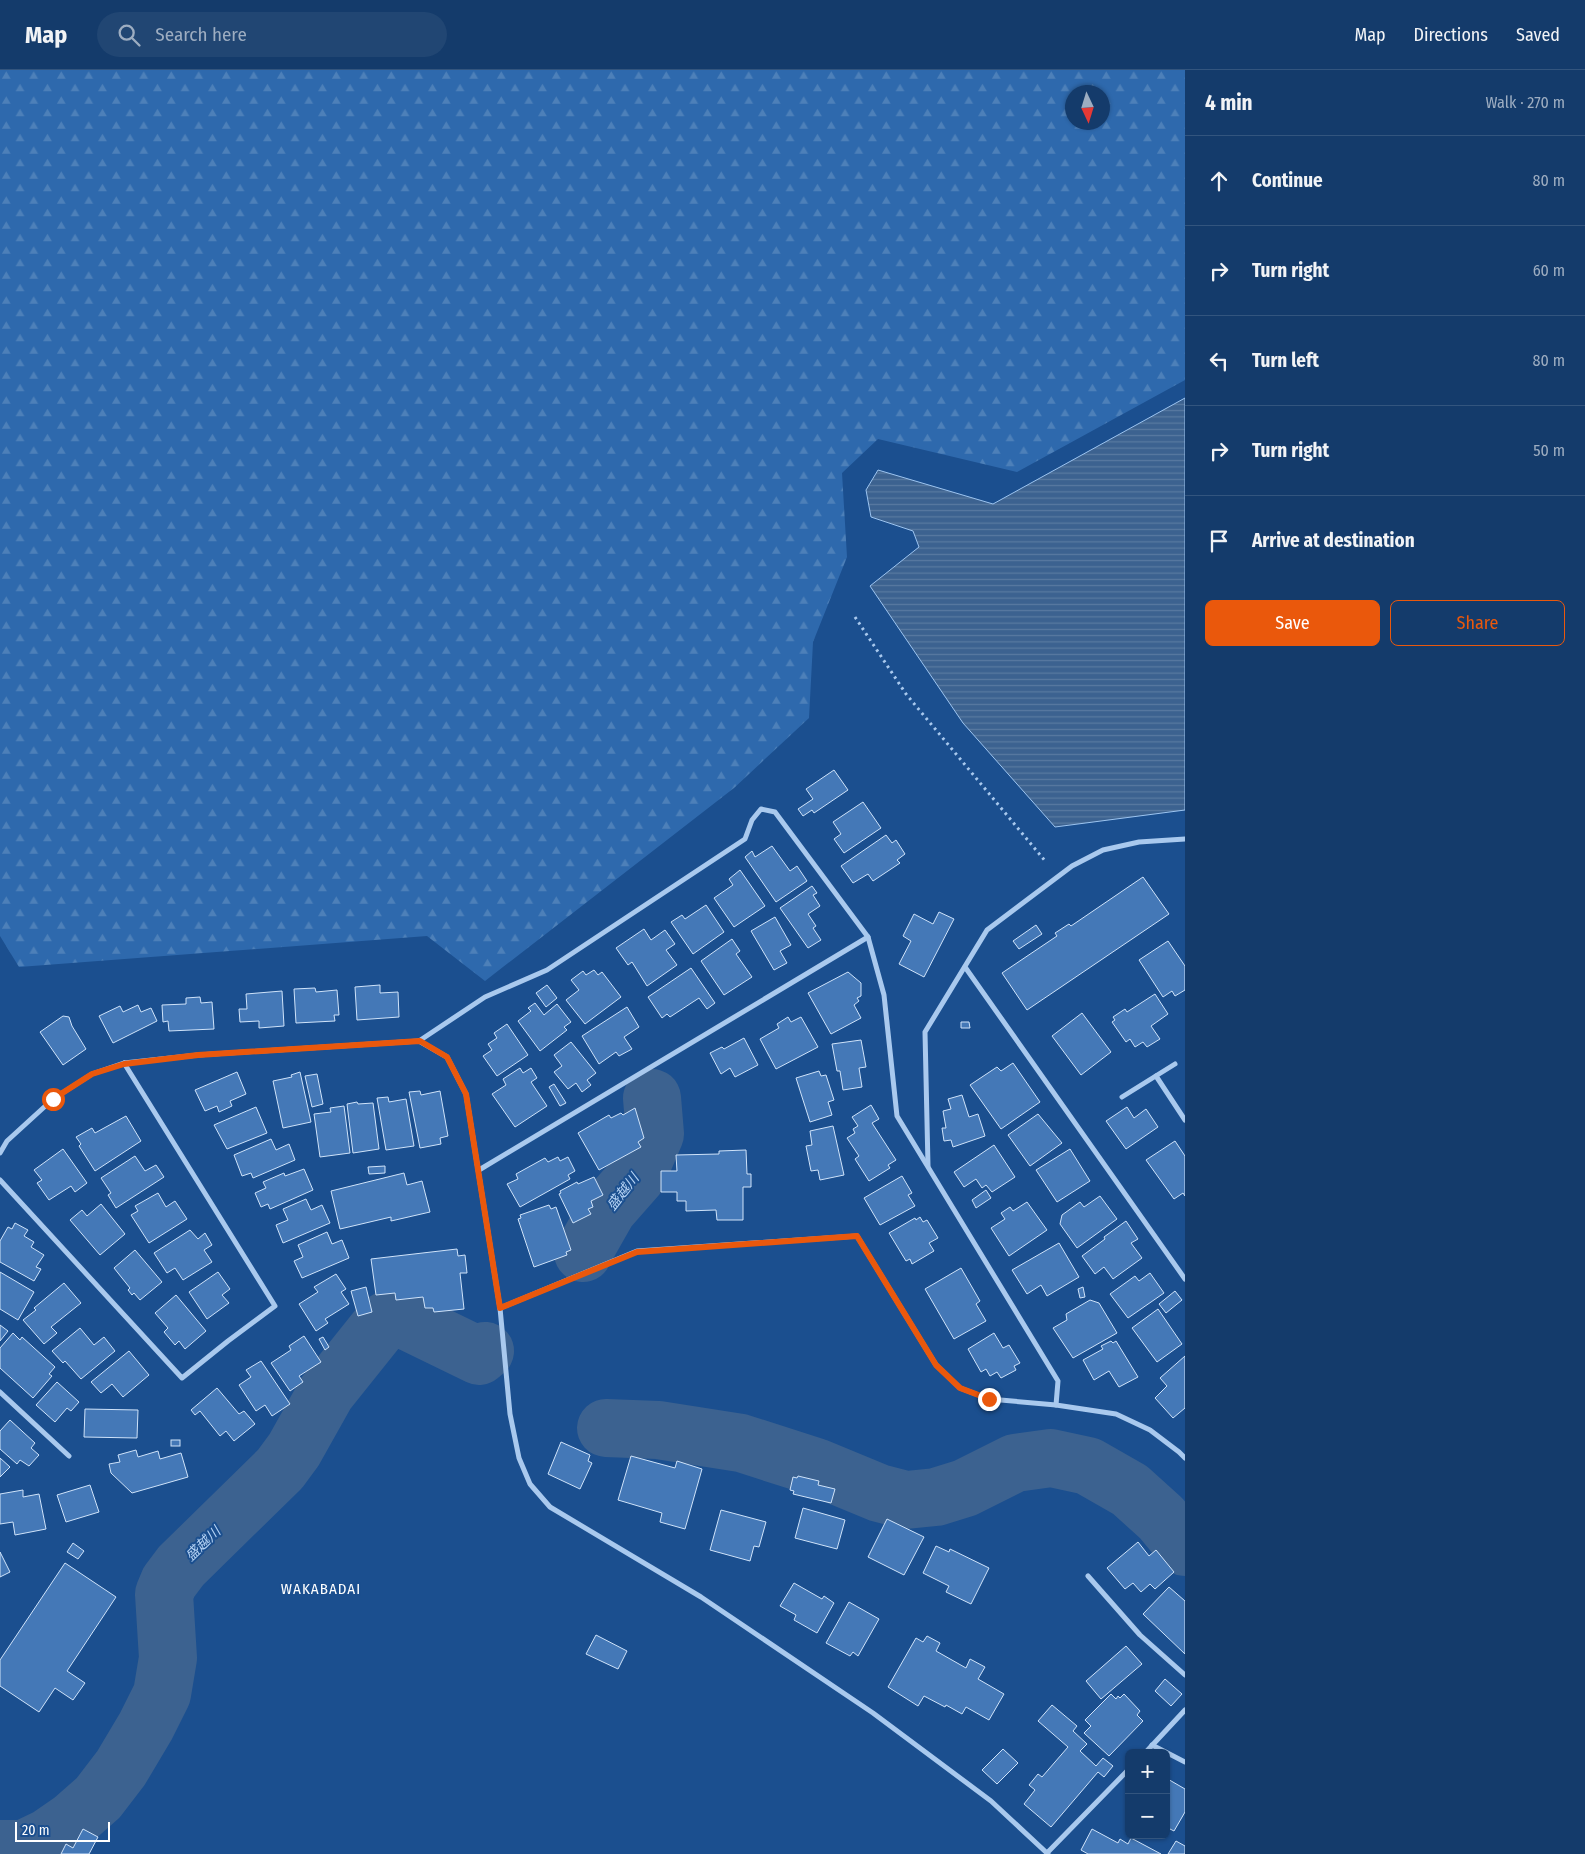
<!DOCTYPE html>
<html lang="en">
<head>
<meta charset="utf-8">
<style>
  :root { --surface:#143b6b; --page:#214673; --text:#f1f3f6; --muted:#9dadc1; --line:#33557e; --accent:#ea580c }
  body { margin:0; font-family:"Fira Sans Condensed","Noto Sans JP",sans-serif; background:var(--page); color:var(--text) }
  .controls { position:absolute; right:15px; bottom:15px; display:grid; overflow:hidden; border-radius:8px; box-shadow:0 1px 4px #0004 }
  .controls button { width:45px; height:45px; display:grid; place-items:center; padding:0; border:0; border-bottom:1px solid var(--line); background:var(--surface); color:var(--text); font:25px sans-serif }
  .compass { position:absolute; left:1065px; top:15px; width:45px; height:45px; border-radius:50%; background:var(--surface); box-shadow:0 1px 4px #0004; rotate:176deg }
  .scale { position:absolute; left:15px; bottom:12px; width:95px; box-sizing:border-box; padding-left:5px; border:2px solid #fff; border-top:0; font-size:14px; line-height:18px; white-space:nowrap; color:#fff; -webkit-text-stroke:4px #1b4f8f; paint-order:stroke }
  .stop { position:absolute; width:15px; height:15px; margin:-11px; border:4px solid #ea580c; border-radius:50%; background:#fff }
  .stop.end { background:#ea580c; border-color:#fff; box-shadow:0 1px 5px #0008 }
  .list { margin:0; padding:0; list-style:none }
  h2 { display:flex; justify-content:space-between; align-items:center; height:65px; margin:0; padding:0 20px; font-size:21px }
  h2 small { font-size:16px; font-weight:400; color:var(--muted) }
  .list li { display:grid; grid-template-columns:32px 1fr auto; gap:15px; align-items:center; box-sizing:border-box; height:90px; padding:0 20px; border-top:1px solid var(--line) }
  .list b { display:block; font-size:19px; white-space:nowrap }
  .list em { font-size:16px; font-style:normal; color:var(--muted) }
  .actions { display:flex; gap:10px; padding:15px 20px }
  .actions a { flex:1; padding:11px 0; border:1px solid var(--accent); border-radius:8px; text-align:center; font-size:18px; color:var(--accent) }
  .actions .main { background:var(--accent); color:#fff }
  .icon { flex:none; width:28px; height:28px; fill:none; stroke:currentColor; stroke-width:2; stroke-linecap:round; stroke-linejoin:round }
  .map { position:relative; flex:none; width:1185px; height:1784px; overflow:hidden }
  header { display:flex; align-items:center; gap:30px; box-sizing:border-box; height:70px; padding:0 25px; background:var(--surface); border-bottom:1px solid var(--line) }
  header strong { font-size:24px }
  nav { display:flex; gap:28px; margin-inline-start:auto; font-size:18px }
  .search { width:350px; height:45px; background:var(--page); display:flex; align-items:center; gap:12px; box-sizing:border-box; padding:0 18px; border-radius:28px; color:var(--muted); font-size:19px }
  main { display:flex }
  aside { flex:1; background:var(--surface) }
  .map>svg:first-child { display:block }
</style>
</head>
<body>
<header>
<strong>Map</strong>
<div class="search"><svg class="icon" aria-label="search" viewBox="0 0 24 24"><circle cx="10" cy="10" r="6"/><path d="M15 15l6 6"/></svg>Search here</div>
<nav><a>Map</a><a>Directions</a><a>Saved</a></nav>
</header>
<main>
<div class="map">
<svg width="1185" height="1784" viewBox="0 0 1185 1784">
  <defs>
    <pattern id="forest-firs" width="22" height="20" patternUnits="userSpaceOnUse" patternTransform="scale(1.25)"><rect width="22" height="20" fill="#2e69ad"/><path d="M5 1l3.5 6h-7zM16 11l3.5 6h-7z" fill="#4d80b9"/></pattern>
    <pattern id="water-rules" width="6" height="5" patternUnits="userSpaceOnUse" patternTransform="scale(1.25)"><rect width="6" height="5" fill="#3c6290"/><path d="M0 2.5h6" fill="none" stroke="#597aa1"/></pattern>
  </defs>
  <rect width="100%" height="100%" fill="#1b4f8f"/>
  <path fill="url(#forest-firs)" fill-rule="evenodd" d="M0 0H1185V310L1017 402 878 369 842 403 847 487 813 572 809 648 734 718 485 911 427 866 19 897 0 866ZM1072 22H1102V52H1072Z"/>
  <polygon fill="url(#water-rules)" stroke="#9cc4f0" points="1185,328 1185,740 1055,757 963,653 870,516 919,477 913,461 871,447 866,420 878,400 993,434"/>
  <g fill="none" stroke-linecap="round" stroke-linejoin="round">
    <g stroke="#3c6290" stroke-width="58">
      <polyline points="583,1183 608,1139 637,1106 655,1064 652,1028"/>
      <polyline points="606,1358 658,1360 741,1373 816,1397 879,1423 906,1430 936,1427 965,1418 1015,1393 1051,1388 1088,1396 1130,1420 1161,1448 1185,1477"/>
      <polyline points="0,1779 24,1779 47,1768 73,1750 98,1728 121,1698 146,1656 162,1624 168,1588 164,1524 169,1512 181,1496 280,1399 294,1380 326,1323 382,1253 392,1247 405,1250 479,1286 485,1281"/>
    </g>
  </g>
  <g fill="#4478b7" stroke="#cfe3fa">
    <polygon points="834,700 848,720 814,743 812,740 803,746 798,739 813,729 806,719"/>
    <polygon points="863,732 881,758 844,783 834,769 841,764 833,752"/>
    <polygon points="886,765 892,773 896,770 905,784 897,790 900,793 873,811 868,804 853,813 841,796"/>
    <polygon points="772,776 790,801 797,796 807,811 776,832 745,787 752,781 755,787"/>
    <polygon points="740,800 765,836 734,857 714,828 733,815 729,809"/>
    <polygon points="1143,807 1169,844 1027,940 1002,903 1057,866 1055,863 1069,854 1071,856"/>
    <polygon points="812,816 817,823 813,825 820,836 808,844 816,856 813,858 821,870 808,878 780,838"/>
    <polygon points="706,835 724,862 693,884 671,852 682,845 685,849"/>
    <polygon points="939,842 954,849 924,907 899,894 911,871 903,866 914,844 933,854"/>
    <polygon points="775,847 791,875 780,881 787,893 774,900 751,861"/>
    <polygon points="1036,855 1042,864 1019,879 1013,871"/>
    <polygon points="644,859 651,870 665,860 675,874 666,880 677,895 647,916 632,892 628,895 616,878"/>
    <polygon points="732,869 740,881 736,884 752,907 724,925 701,891"/>
    <polygon points="1168,871 1185,896 1185,920 1175,926 1172,921 1163,927 1139,890"/>
    <polygon points="691,898 715,933 707,939 699,928 670,947 667,944 662,948 648,927"/>
    <polygon points="594,900 598,905 602,902 621,927 585,954 566,930 579,920 571,910 583,901 586,905"/>
    <polygon points="848,902 861,913 861,926 857,928 859,931 854,935 861,948 831,964 808,923"/>
    <polygon points="380,915 380,923 398,922 399,947 357,950 355,917"/>
    <polygon points="547,915 557,928 546,937 536,923"/>
    <polygon points="315,918 316,922 337,920 339,945 334,945 335,951 296,953 294,919"/>
    <polygon points="282,921 284,956 259,958 259,951 240,952 239,939 247,939 246,924"/>
    <polygon points="1155,924 1168,944 1151,956 1160,969 1147,977 1143,972 1135,977 1130,969 1126,972 1112,952 1115,950 1113,947 1125,939 1127,942"/>
    <polygon points="200,927 201,933 212,932 214,959 169,961 168,951 163,952 162,935 186,934 186,928"/>
    <polygon points="535,933 544,945 557,934 571,952 564,957 567,960 540,981 518,951 531,941 528,938"/>
    <polygon points="138,935 141,942 151,938 157,951 113,973 99,946 120,936 123,942"/>
    <polygon points="627,937 639,957 624,967 632,979 619,986 616,982 599,994 582,966"/>
    <polygon points="1082,943 1111,982 1081,1005 1052,966"/>
    <polygon points="63,946 69,947 72,956 86,979 63,995 40,962"/>
    <polygon points="788,947 791,952 801,947 818,977 776,999 760,969 779,958 777,954"/>
    <polygon points="961,952 969,952 970,958 961,958"/>
    <polygon points="507,954 528,985 497,1006 483,986 492,980 488,974 497,968 494,963"/>
    <polygon points="744,968 758,995 735,1007 730,998 721,1004 710,983 722,977 724,979"/>
    <polygon points="861,970 866,997 859,998 862,1017 843,1020 840,1001 837,1001 832,974"/>
    <polygon points="571,972 596,1003 587,1010 591,1015 582,1022 576,1013 568,1019 554,1002 562,996 554,985"/>
    <polygon points="1013,993 1040,1032 1001,1059 970,1015 997,997 1001,1001"/>
    <polygon points="520,998 523,1003 531,998 537,1008 531,1012 547,1036 515,1057 492,1024 506,1015 503,1009"/>
    <polygon points="819,1001 821,1006 826,1005 834,1030 828,1032 832,1045 810,1052 796,1008"/>
    <polygon points="237,1002 246,1024 230,1031 232,1036 219,1042 217,1036 205,1041 195,1020"/>
    <polygon points="300,1002 311,1052 283,1058 273,1011 292,1007 291,1005"/>
    <polygon points="317,1004 323,1034 312,1037 305,1006"/>
    <polygon points="554,1014 566,1033 560,1036 549,1017"/>
    <polygon points="420,1021 421,1025 440,1021 448,1066 440,1068 441,1074 420,1078 409,1022"/>
    <polygon points="962,1025 969,1047 978,1044 985,1066 953,1077 951,1070 944,1071 942,1058 946,1058 943,1041 951,1039 948,1029"/>
    <polygon points="388,1027 389,1032 406,1029 414,1076 386,1080 377,1028"/>
    <polygon points="357,1032 358,1034 373,1033 379,1079 353,1083 347,1034"/>
    <polygon points="871,1035 879,1049 872,1053 896,1090 888,1095 890,1098 869,1111 855,1089 859,1086 847,1068 855,1063 853,1059 858,1056 852,1047"/>
    <polygon points="344,1036 350,1083 320,1087 314,1044 331,1042 330,1038"/>
    <polygon points="256,1037 267,1063 227,1079 214,1055"/>
    <polygon points="1127,1037 1134,1048 1146,1039 1158,1057 1126,1079 1106,1051"/>
    <polygon points="635,1038 644,1068 638,1072 641,1077 599,1100 578,1063 609,1045 611,1048 621,1043 623,1045"/>
    <polygon points="1038,1044 1062,1073 1030,1096 1008,1065"/>
    <polygon points="126,1046 141,1071 95,1101 79,1076 81,1074 76,1067 92,1058 95,1063"/>
    <polygon points="833,1056 844,1105 820,1110 818,1100 811,1101 806,1076 812,1075 810,1061"/>
    <polygon points="271,1069 276,1080 289,1074 295,1090 253,1108 251,1103 242,1106 234,1085"/>
    <polygon points="1175,1071 1185,1086 1185,1126 1183,1123 1174,1129 1146,1090"/>
    <polygon points="994,1075 1015,1107 992,1122 986,1115 982,1118 976,1109 964,1117 954,1102"/>
    <polygon points="63,1079 87,1113 75,1122 71,1116 49,1130 37,1113 42,1110 34,1100"/>
    <polygon points="1070,1079 1090,1111 1057,1132 1036,1100"/>
    <polygon points="746,1080 747,1104 751,1104 751,1117 743,1117 743,1150 717,1150 716,1140 686,1141 686,1131 677,1131 677,1122 661,1122 661,1101 677,1101 676,1085 719,1084 719,1081"/>
    <polygon points="135,1086 145,1101 156,1095 164,1107 116,1138 108,1125 111,1123 101,1108"/>
    <polygon points="558,1087 560,1091 568,1087 575,1101 568,1105 570,1109 520,1137 507,1114 518,1109 516,1104 545,1088 548,1092"/>
    <polygon points="385,1096 385,1103 369,1104 368,1097"/>
    <polygon points="304,1099 313,1120 270,1139 268,1134 261,1137 255,1123 266,1118 263,1112 284,1103 285,1106"/>
    <polygon points="404,1103 407,1115 422,1111 430,1142 391,1151 391,1147 340,1159 331,1121"/>
    <polygon points="902,1106 912,1123 908,1125 915,1136 880,1155 864,1128"/>
    <polygon points="594,1107 603,1125 591,1131 593,1137 588,1139 591,1144 573,1153 559,1124 561,1123 560,1121 577,1112 578,1114"/>
    <polygon points="986,1120 991,1128 976,1138 972,1130"/>
    <polygon points="158,1123 166,1137 175,1131 187,1149 149,1173 131,1145 138,1141 135,1136"/>
    <polygon points="1100,1126 1117,1149 1077,1178 1060,1154 1062,1145 1080,1132 1084,1137"/>
    <polygon points="306,1129 311,1140 322,1135 330,1153 283,1173 276,1155 288,1150 283,1139"/>
    <polygon points="1027,1132 1047,1160 1009,1186 991,1158 1005,1149 1001,1143 1010,1137 1013,1141"/>
    <polygon points="101,1134 125,1164 100,1185 70,1150 82,1140 87,1146"/>
    <polygon points="549,1135 551,1139 556,1137 571,1180 566,1182 567,1185 534,1197 518,1149 521,1148 520,1145"/>
    <polygon points="920,1147 923,1152 927,1150 938,1168 929,1173 934,1181 912,1194 910,1189 906,1191 889,1163 915,1148 916,1150"/>
    <polygon points="1126,1151 1138,1169 1131,1173 1142,1188 1113,1209 1104,1197 1095,1204 1082,1186 1105,1169 1104,1167"/>
    <polygon points="15,1153 28,1160 24,1166 34,1172 31,1177 44,1185 36,1197 41,1199 34,1211 0,1192 0,1171 8,1157 12,1159"/>
    <polygon points="190,1160 198,1169 205,1163 212,1175 204,1180 212,1192 183,1210 175,1198 167,1203 154,1183"/>
    <polygon points="327,1162 332,1174 342,1170 349,1188 302,1208 294,1191 303,1187 298,1175"/>
    <polygon points="1059,1173 1079,1207 1047,1226 1041,1215 1027,1224 1012,1200"/>
    <polygon points="457,1179 458,1186 465,1185 467,1203 460,1203 464,1239 434,1242 433,1238 425,1238 423,1227 396,1230 395,1223 376,1225 371,1189"/>
    <polygon points="135,1180 162,1212 140,1230 134,1223 132,1225 128,1220 130,1218 114,1198"/>
    <polygon points="961,1198 980,1231 976,1234 986,1251 954,1269 925,1219"/>
    <polygon points="0,1202 34,1222 18,1250 0,1239"/>
    <polygon points="218,1202 230,1219 222,1225 229,1233 207,1249 189,1222"/>
    <polygon points="1150,1203 1164,1223 1128,1248 1110,1224 1135,1206 1139,1211"/>
    <polygon points="336,1204 346,1219 341,1222 349,1234 325,1249 328,1253 316,1261 299,1234 318,1222 314,1217"/>
    <polygon points="64,1213 81,1233 51,1257 57,1263 44,1274 23,1250 36,1240 34,1238"/>
    <polygon points="366,1217 372,1242 358,1246 351,1221"/>
    <polygon points="1083,1217 1085,1227 1080,1228 1078,1219"/>
    <polygon points="1175,1221 1182,1230 1166,1243 1159,1234"/>
    <polygon points="176,1225 206,1261 185,1279 179,1271 175,1275 164,1262 168,1258 155,1243"/>
    <polygon points="1090,1230 1099,1233 1117,1263 1073,1288 1053,1258 1067,1250 1066,1244"/>
    <polygon points="1158,1239 1182,1274 1157,1292 1132,1258"/>
    <polygon points="0,1255 8,1261 0,1271"/>
    <polygon points="80,1258 94,1275 104,1267 115,1281 81,1309 65,1291 63,1293 52,1281"/>
    <polygon points="13,1263 20,1270 22,1267 55,1297 49,1304 52,1306 33,1328 0,1298 0,1278"/>
    <polygon points="994,1263 1003,1278 1009,1275 1020,1293 1014,1296 1016,1300 1001,1308 997,1302 990,1306 986,1299 981,1302 968,1279"/>
    <polygon points="304,1266 321,1292 299,1306 303,1312 290,1321 271,1293 291,1280 289,1276"/>
    <polygon points="323,1267 329,1277 325,1280 319,1269"/>
    <polygon points="1111,1271 1113,1273 1116,1271 1138,1307 1119,1317 1109,1301 1094,1310 1083,1290 1103,1279 1101,1276"/>
    <polygon points="129,1281 149,1305 123,1327 112,1314 101,1323 91,1312"/>
    <polygon points="1185,1286 1185,1338 1173,1348 1155,1328 1167,1316 1160,1308"/>
    <polygon points="261,1291 290,1334 272,1346 265,1335 256,1341 239,1315 251,1307 246,1300"/>
    <polygon points="57,1312 79,1332 71,1341 67,1338 55,1352 36,1335"/>
    <polygon points="217,1318 239,1344 244,1341 255,1354 234,1371 226,1361 220,1366 200,1341 195,1345 191,1340"/>
    <polygon points="85,1339 138,1340 137,1368 84,1367"/>
    <polygon points="10,1350 35,1373 31,1378 39,1385 29,1396 20,1390 17,1394 0,1379 0,1361"/>
    <rect x="171" y="1370" width="9" height="6"/>
    <polygon points="561,1372 590,1385 588,1391 592,1393 580,1419 548,1404"/>
    <polygon points="136,1380 138,1387 158,1381 160,1389 181,1383 188,1407 132,1423 111,1403 109,1394 120,1392 118,1385"/>
    <polygon points="631,1386 675,1398 677,1391 702,1399 685,1459 660,1452 662,1443 618,1430"/>
    <polygon points="0,1388 10,1397 0,1407"/>
    <polygon points="798,1406 819,1411 818,1415 835,1419 831,1433 793,1424 794,1421 790,1420 793,1407 797,1408"/>
    <polygon points="90,1415 99,1442 66,1452 57,1425"/>
    <polygon points="23,1420 23,1427 39,1424 46,1459 15,1465 13,1452 0,1454 0,1424"/>
    <polygon points="803,1438 845,1450 837,1479 795,1468"/>
    <polygon points="721,1440 766,1452 759,1477 754,1476 750,1491 710,1480"/>
    <polygon points="887,1449 924,1467 904,1505 868,1487"/>
    <polygon points="1138,1472 1149,1486 1156,1480 1174,1502 1155,1519 1150,1514 1141,1522 1133,1513 1125,1519 1107,1498"/>
    <polygon points="73,1473 84,1481 78,1489 67,1482"/>
    <polygon points="936,1476 949,1482 950,1479 989,1498 971,1534 946,1522 949,1516 923,1503"/>
    <polygon points="0,1482 10,1502 0,1507"/>
    <polygon points="65,1493 116,1527 67,1601 85,1613 73,1630 55,1618 39,1642 0,1616 0,1590"/>
    <polygon points="794,1513 822,1529 824,1526 834,1533 817,1563 794,1550 796,1545 780,1536"/>
    <polygon points="1169,1517 1185,1531 1185,1584 1143,1544"/>
    <polygon points="849,1532 879,1549 858,1586 853,1582 850,1586 826,1573"/>
    <polygon points="596,1565 627,1581 618,1599 586,1584"/>
    <polygon points="927,1566 940,1573 936,1581 966,1598 970,1589 985,1597 978,1609 1004,1624 989,1650 966,1637 962,1644 946,1635 945,1637 924,1626 918,1636 888,1617 916,1568 923,1572"/>
    <polygon points="1126,1576 1142,1594 1101,1629 1086,1611"/>
    <polygon points="1165,1609 1182,1624 1171,1636 1155,1621"/>
    <polygon points="1111,1624 1116,1629 1118,1626 1120,1628 1124,1624 1140,1641 1137,1645 1143,1651 1109,1686 1084,1663 1091,1656 1085,1650"/>
    <polygon points="1052,1635 1077,1656 1073,1661 1087,1674 1080,1681 1096,1696 1103,1688 1113,1696 1104,1707 1098,1702 1051,1757 1024,1734 1035,1720 1029,1715 1038,1704 1042,1707 1068,1677 1038,1651"/>
    <polygon points="1003,1679 1018,1693 997,1714 982,1700"/>
    <polygon points="1166,1708 1185,1719 1185,1742 1174,1761 1166,1757"/>
    <polygon points="83,1759 98,1767 89,1784 61,1784 66,1774 73,1778"/>
    <polygon points="1092,1759 1118,1773 1120,1769 1128,1774 1131,1768 1161,1784 1088,1784 1081,1780"/>
    <polygon points="1176,1771 1185,1776 1185,1784 1168,1784"/>
  </g>
  <g fill="none" stroke-linecap="round" stroke-linejoin="round">
    <polyline stroke="#a9c9ee" stroke-width="3" stroke-dasharray="2.5 4" stroke-linecap="butt" points="855,547 906,624 1046,792"/>
    <g stroke="#a9c9ee" stroke-width="5">
      <polyline points="965,897 1185,1209"/>
      <polyline points="419,971 485,927 547,900 745,769 752,750 761,739 775,742 868,867 884,925 897,1046 1058,1311 1056,1335"/>
      <polyline points="1156,1006 1185,1050"/>
      <polyline points="1122,1027 1175,994"/>
      <polyline points="0,1083 7,1071 53,1029 92,1004 124,993 198,985 419,971 447,987 466,1024 500,1238 510,1344 519,1388 530,1414 550,1437 701,1527 873,1643 991,1731 1048,1784"/>
      <polyline points="928,1096 925,962 987,860 1072,796 1103,780 1139,772 1185,769"/>
      <polyline points="479,1100 868,867"/>
      <polyline points="0,1110 182,1308 228,1271 275,1236 124,993"/>
      <polyline points="500,1238 637,1181 857,1166 936,1295 960,1318 989,1329 1056,1335 1116,1344 1150,1360 1179,1382 1185,1388"/>
      <polyline points="0,1322 69,1386"/>
      <polyline points="1088,1506 1140,1565 1185,1605"/>
      <polyline points="1152,1675 1185,1692"/>
      <polyline points="1145,1683 1185,1640"/>
      <polyline points="1047,1783 1129,1699"/>
    </g>
  </g>
  <g fill="none" stroke-linecap="round" stroke-linejoin="round">
    <polyline stroke="#ea580c" stroke-width="6" points="53,1029 92,1004 124,994 198,985 420,971 447,987 466,1024 500,1238 637,1182 857,1166 936,1295 960,1318 989,1329"/>
  </g>
  <g text-anchor="middle" dominant-baseline="central" stroke-width="4" stroke-linejoin="round" paint-order="stroke">
    <g font-size="14" font-style="italic" fill="#b5d3f5" stroke="#1b4f8f">
      <text transform="translate(623 1122) rotate(-52)">盛越川</text>
      <text transform="translate(203 1474) rotate(-44)">盛越川</text>
    </g>
    <g font-size="15" letter-spacing="1" fill="#fff" stroke="#1b4f8f">
      <text x="321" y="1519">WAKABADAI</text>
    </g>
  </g>
</svg>
<div class="controls">
<button>+</button>
<button>−</button>
</div>
<svg class="compass" viewBox="-18 -18 36 36"><path d="M0-13l5 13h-10z" fill="#e53935"/><path d="M0 13l5-13h-10z" fill="#9dadc1"/></svg>
<div class="scale">20 m</div>
<div class="stop" style="left:53px;top:1029px"></div>
<div class="stop end" style="left:989px;top:1329px"></div>
</div>
<aside>
<h2>4 min<small>Walk · 270 m</small></h2>
<ul class="list">
<li><svg class="icon" aria-label="ahead" viewBox="0 0 24 24"><path d="M12 20V5M6 11l6-6 6 6"/></svg><div><b>Continue</b></div><em>80 m</em></li>
<li><svg class="icon" aria-label="right" viewBox="0 0 24 24"><path d="M7 20v-9h11M14 6l5 5-5 5"/></svg><div><b>Turn right</b></div><em>60 m</em></li>
<li><svg class="icon" aria-label="left" viewBox="0 0 24 24"><path d="M17 20v-9H6M10 6l-5 5 5 5"/></svg><div><b>Turn left</b></div><em>80 m</em></li>
<li><svg class="icon" aria-label="right" viewBox="0 0 24 24"><path d="M7 20v-9h11M14 6l5 5-5 5"/></svg><div><b>Turn right</b></div><em>50 m</em></li>
<li><svg class="icon" aria-label="arrive" viewBox="0 0 24 24"><path d="M6 21V4h12l-3 4 3 4H6"/></svg><div><b>Arrive at destination</b></div></li>
</ul>
<div class="actions"><a class="main">Save</a><a>Share</a></div>
</aside>
</main>
</body>
</html>
